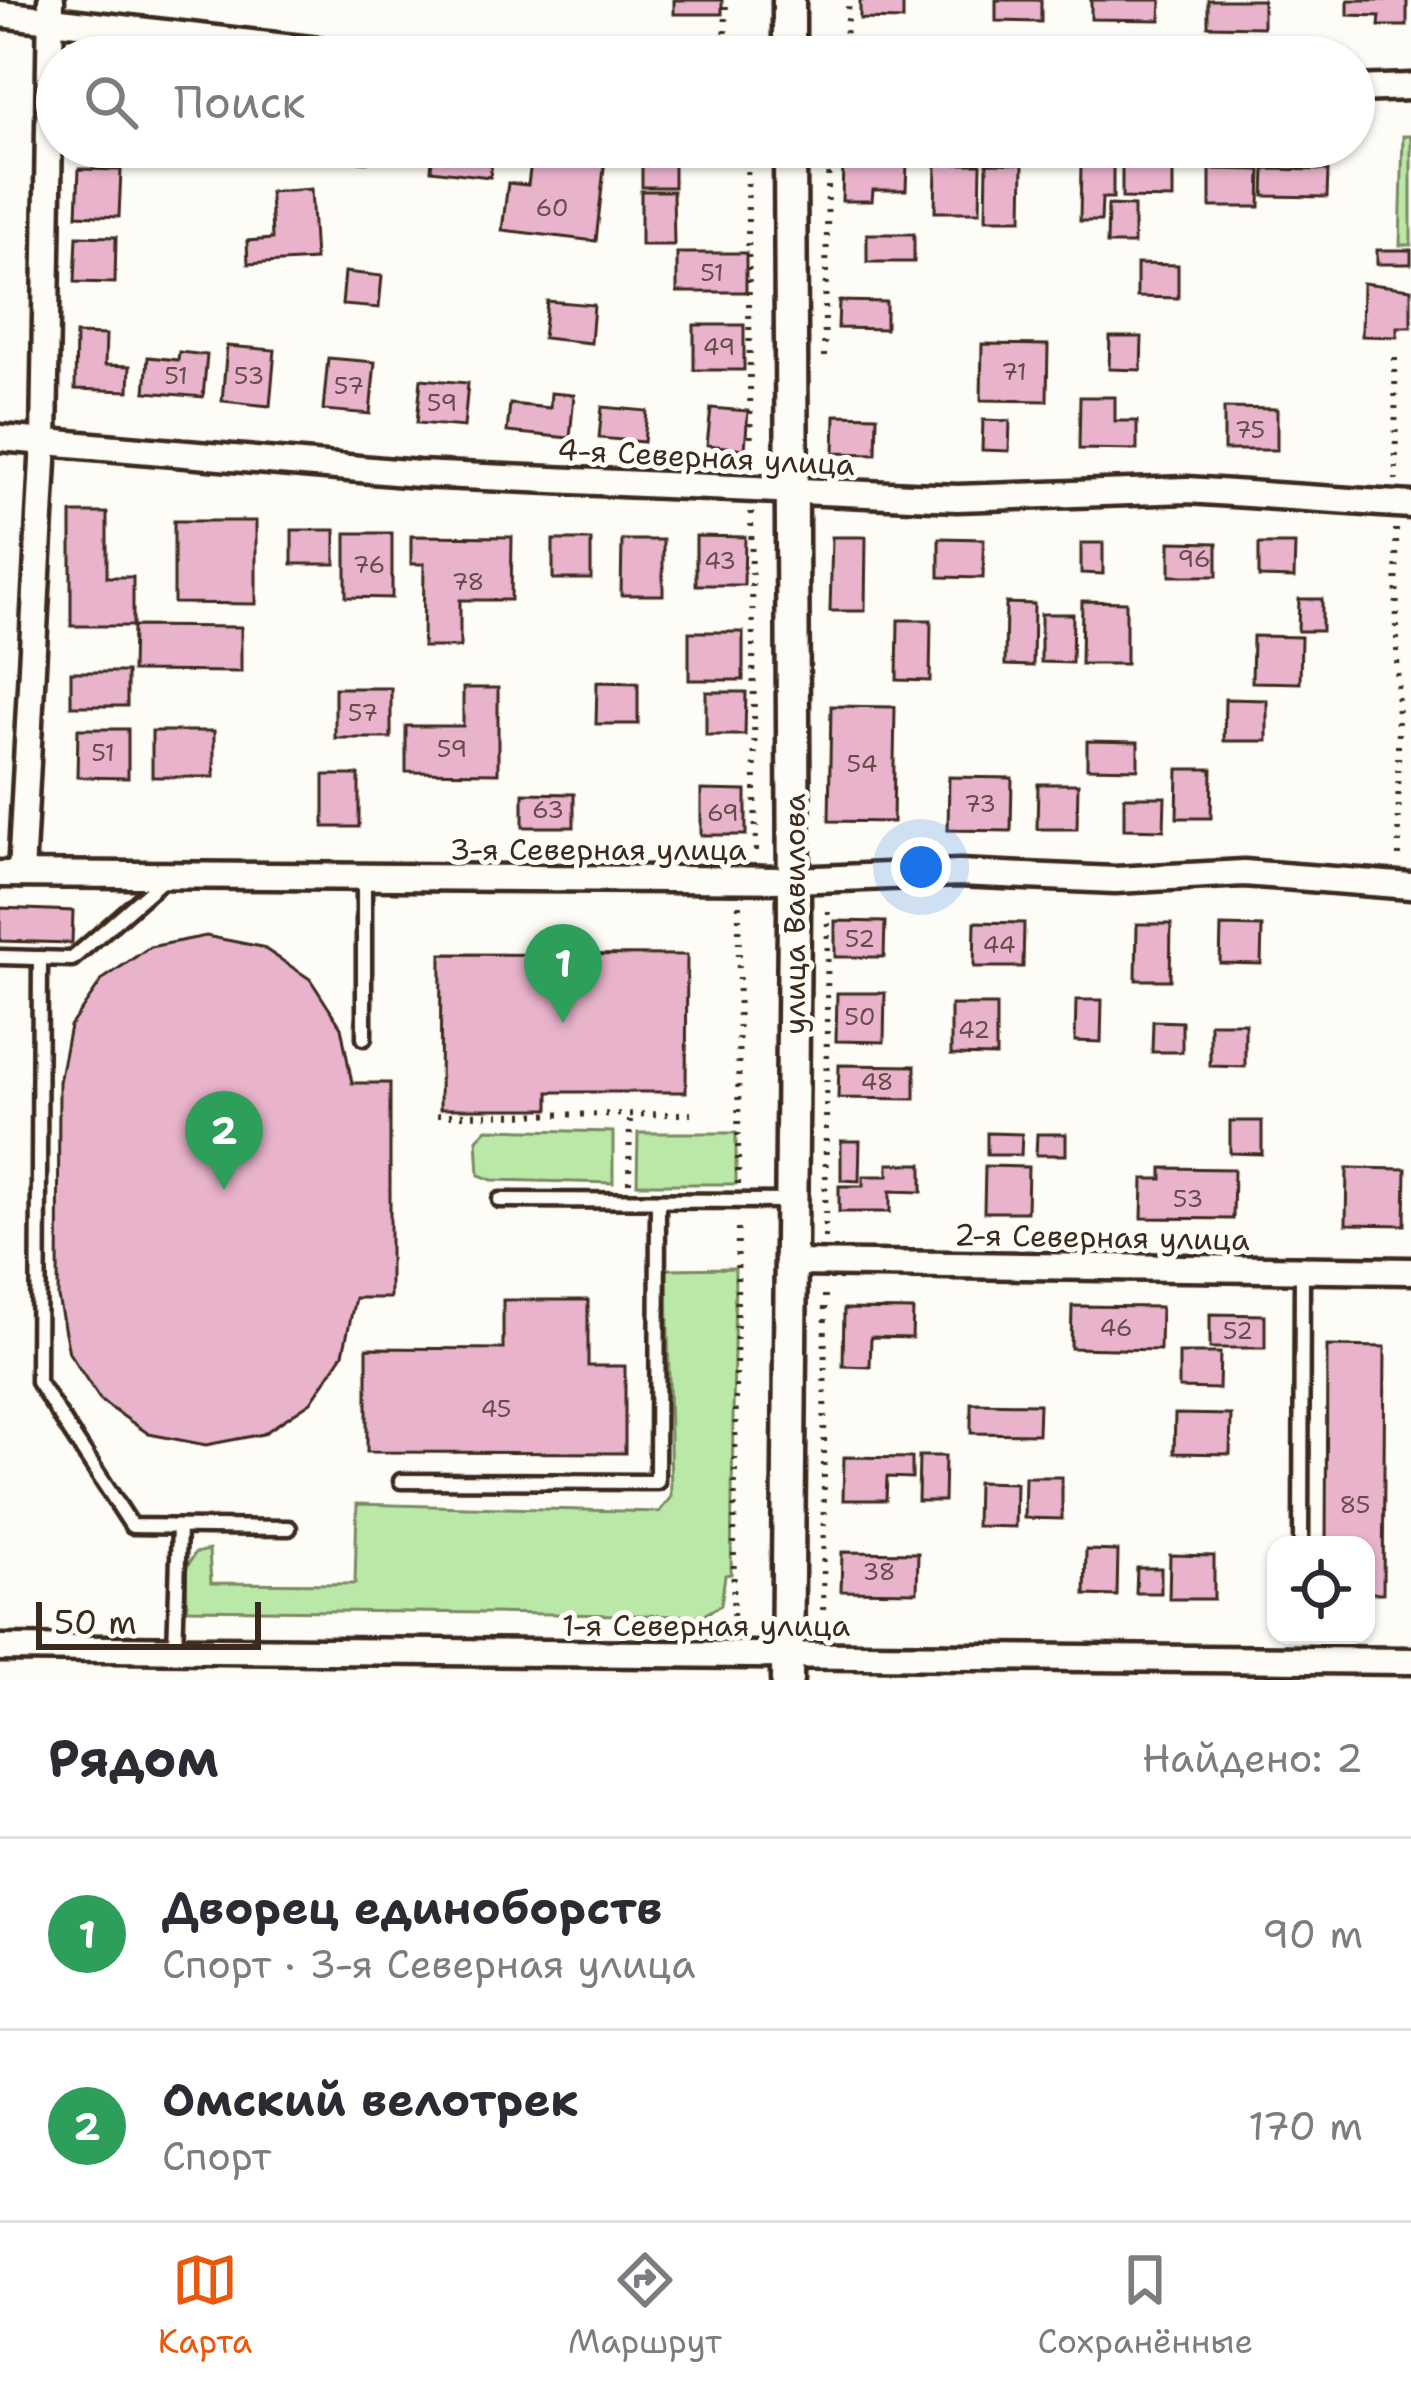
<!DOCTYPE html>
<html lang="ru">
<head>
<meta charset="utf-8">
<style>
  :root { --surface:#fff; --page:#f2f2f3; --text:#2b2b33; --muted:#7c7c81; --line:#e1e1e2; --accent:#ea580c }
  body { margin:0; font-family:"Shantell Sans",sans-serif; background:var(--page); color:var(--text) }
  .controls { position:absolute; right:36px; bottom:36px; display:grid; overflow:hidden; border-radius:24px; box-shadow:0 3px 9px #0004 }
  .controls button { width:108px; height:108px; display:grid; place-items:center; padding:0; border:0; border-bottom:3px solid var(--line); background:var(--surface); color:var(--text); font:60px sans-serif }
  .scale { position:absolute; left:36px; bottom:30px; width:225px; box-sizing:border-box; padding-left:12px; border:6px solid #3b2a1e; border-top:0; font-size:33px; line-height:42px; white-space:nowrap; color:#3b2a1e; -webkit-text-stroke:9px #fdfcf7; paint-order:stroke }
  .you { position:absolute; left:921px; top:867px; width:42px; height:42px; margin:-30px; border:9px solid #fff; border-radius:50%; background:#1a73e8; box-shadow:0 0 0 18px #1a73e833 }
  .badge { display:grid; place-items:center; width:78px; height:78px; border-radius:50%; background:var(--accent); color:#fff; font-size:39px; font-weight:700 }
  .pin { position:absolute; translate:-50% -99px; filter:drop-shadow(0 3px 6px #0008) }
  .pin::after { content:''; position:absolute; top:63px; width:42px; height:36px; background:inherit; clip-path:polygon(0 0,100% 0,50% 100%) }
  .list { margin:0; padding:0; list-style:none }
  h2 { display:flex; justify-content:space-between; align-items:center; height:156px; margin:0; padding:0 48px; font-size:51px }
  h2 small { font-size:39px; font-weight:400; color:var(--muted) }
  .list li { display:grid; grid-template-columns:78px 1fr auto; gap:36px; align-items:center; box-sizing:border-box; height:192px; padding:0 48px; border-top:3px solid var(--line) }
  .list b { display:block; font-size:45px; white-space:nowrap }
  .list p { margin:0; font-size:39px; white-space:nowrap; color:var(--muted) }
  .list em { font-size:39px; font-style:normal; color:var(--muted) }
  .icon { flex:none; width:66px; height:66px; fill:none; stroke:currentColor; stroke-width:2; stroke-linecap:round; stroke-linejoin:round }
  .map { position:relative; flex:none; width:1411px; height:1680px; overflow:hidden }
  .search { position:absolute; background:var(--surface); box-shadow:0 3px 9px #0004; left:36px; right:36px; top:36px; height:132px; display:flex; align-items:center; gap:30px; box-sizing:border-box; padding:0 42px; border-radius:66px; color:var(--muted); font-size:45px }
  .sheet { height:540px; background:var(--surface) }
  nav { display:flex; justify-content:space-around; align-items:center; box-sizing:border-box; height:168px; border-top:3px solid var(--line); background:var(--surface); font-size:33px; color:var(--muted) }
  nav a { display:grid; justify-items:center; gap:6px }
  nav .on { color:var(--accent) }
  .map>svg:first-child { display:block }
</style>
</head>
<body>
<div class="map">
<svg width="1411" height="1680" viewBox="0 0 1411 1680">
  <rect width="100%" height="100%" fill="#fdfcf7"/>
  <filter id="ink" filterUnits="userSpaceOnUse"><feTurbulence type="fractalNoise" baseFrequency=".00833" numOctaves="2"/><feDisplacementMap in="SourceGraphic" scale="24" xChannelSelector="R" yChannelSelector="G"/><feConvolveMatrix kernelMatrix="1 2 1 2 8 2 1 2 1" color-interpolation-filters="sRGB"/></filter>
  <g filter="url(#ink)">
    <g fill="#bae9a7" stroke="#7a8a62" stroke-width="3">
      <polygon points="1403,136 1411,136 1411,245 1400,245"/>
      <polygon points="487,1129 613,1132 613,1183 492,1180 479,1175 477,1139"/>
      <polygon points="638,1133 736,1133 736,1184 637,1184"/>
      <polygon points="735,1268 731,1574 725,1575 721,1605 702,1616 187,1609 186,1569 195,1553 209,1550 211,1583 355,1584 357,1504 659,1512 671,1497 667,1269"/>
    </g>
    <g fill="#e9b3cc" stroke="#3b2a1e" stroke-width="3">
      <rect x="674" y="0" width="48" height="14"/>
      <polygon points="860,0 903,0 903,20 860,19"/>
      <polygon points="996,0 1041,0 1041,22 996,21"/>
      <polygon points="1091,0 1161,0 1160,20 1091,19"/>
      <polygon points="1208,0 1263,0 1263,27 1208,26"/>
      <polygon points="1348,0 1407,0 1407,26 1379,26 1380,16 1348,15"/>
      <polygon points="323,147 370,147 368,162 322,157"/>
      <polygon points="433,147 494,147 490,177 431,170"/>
      <polygon points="533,147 606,150 596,241 502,230 508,183 528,185"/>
      <rect x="642" y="157" width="32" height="30"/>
      <polygon points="843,161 907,162 906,190 873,190 872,201 842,201"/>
      <polygon points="987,163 1023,164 1022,219 986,219"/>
      <polygon points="936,164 981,164 980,212 935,212"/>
      <polygon points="1081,164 1113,165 1113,198 1102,198 1101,221 1080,221"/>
      <polygon points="1122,165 1173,165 1173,199 1122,198"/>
      <polygon points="79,169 121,170 119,217 77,215"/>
      <polygon points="1210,169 1261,170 1260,207 1210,207"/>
      <polygon points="1265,169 1328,170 1327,197 1264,196"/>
      <polygon points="311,189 315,260 248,264 247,241 272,239 270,192"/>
      <polygon points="641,191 673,191 674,245 641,245"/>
      <polygon points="1108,205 1134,206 1134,244 1107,244"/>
      <rect x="867" y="234" width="47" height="28"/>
      <polygon points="77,236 116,237 115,283 75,282"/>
      <rect x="1377" y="250" width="34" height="14"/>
      <rect x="677" y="253" width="69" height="39"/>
      <polygon points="1137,264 1178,265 1178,298 1137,297"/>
      <polygon points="345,272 382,276 379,308 342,305"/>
      <polygon points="1363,283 1411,289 1411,327 1397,327 1397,337 1362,336"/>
      <polygon points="547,301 594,305 591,343 543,338"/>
      <polygon points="839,301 886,302 886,329 838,328"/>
      <rect x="694" y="325" width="50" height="45"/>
      <polygon points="76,334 106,335 105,365 130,366 129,391 75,389"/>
      <polygon points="1110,337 1142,337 1141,370 1109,369"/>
      <polygon points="982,344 1048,345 1047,401 981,400"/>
      <polygon points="227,346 275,350 270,406 222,401"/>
      <polygon points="179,352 207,355 203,397 145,392 148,357 178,360"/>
      <polygon points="328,358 375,362 370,414 323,410"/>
      <polygon points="421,379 468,383 464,427 417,423"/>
      <polygon points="551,393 574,395 570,438 507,432 510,404 550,408"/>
      <polygon points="1080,397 1115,397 1115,421 1137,421 1137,450 1079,449"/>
      <polygon points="602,407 647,411 644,442 599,438"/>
      <polygon points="711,408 748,411 745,449 707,445"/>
      <polygon points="1224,408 1277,409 1277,450 1224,450"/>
      <polygon points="835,415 877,416 876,454 834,453"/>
      <polygon points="983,420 1010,421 1009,451 982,450"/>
      <polygon points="71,513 107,513 107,577 133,577 133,626 71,626"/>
      <polygon points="174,521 256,521 256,604 174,603"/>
      <rect x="292" y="530" width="43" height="34"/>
      <polygon points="346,533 392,533 392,598 346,597"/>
      <polygon points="411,536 512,537 511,600 460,600 460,647 423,647 424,564 411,564"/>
      <polygon points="696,536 745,537 744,585 696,585"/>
      <polygon points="832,537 866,537 865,611 830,611"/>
      <polygon points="939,538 984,539 983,578 939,577"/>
      <rect x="553" y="540" width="38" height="39"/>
      <polygon points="622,540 663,540 663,595 621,595"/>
      <polygon points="1170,542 1217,543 1217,576 1170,576"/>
      <polygon points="1081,543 1103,543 1103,574 1081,573"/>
      <polygon points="1259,544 1295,544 1294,578 1259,577"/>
      <polygon points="1299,599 1322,599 1322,631 1298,631"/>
      <polygon points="1082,601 1126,602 1126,664 1081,664"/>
      <polygon points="1006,603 1034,604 1033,666 1005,665"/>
      <polygon points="1041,614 1073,614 1072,663 1041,662"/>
      <polygon points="898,620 931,620 930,681 897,680"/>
      <polygon points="133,626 241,627 241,672 132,671"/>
      <rect x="689" y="632" width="54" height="48"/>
      <polygon points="1253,636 1301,637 1300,683 1252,682"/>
      <rect x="71" y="672" width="56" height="34"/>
      <polygon points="597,682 638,683 638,724 596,724"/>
      <rect x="335" y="688" width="56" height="50"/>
      <polygon points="463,688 498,688 498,773 406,772 406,726 463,726"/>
      <polygon points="706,692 746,692 745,735 706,735"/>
      <polygon points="1225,699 1267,700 1267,741 1224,741"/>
      <polygon points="831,706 895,707 893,822 829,821"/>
      <polygon points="78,729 128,729 128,778 77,777"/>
      <rect x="152" y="731" width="62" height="46"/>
      <polygon points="1087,741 1138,742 1138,769 1087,768"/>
      <polygon points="1178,769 1212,769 1211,818 1177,818"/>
      <rect x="324" y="775" width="35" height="52"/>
      <polygon points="949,777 1012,778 1011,831 948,830"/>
      <polygon points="1038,784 1078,784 1077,829 1037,829"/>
      <polygon points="701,790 746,791 746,835 701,835"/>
      <polygon points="523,793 574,794 574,827 523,827"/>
      <polygon points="1124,797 1165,797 1164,830 1124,829"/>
      <polygon points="0,908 73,911 72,943 0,941"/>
      <polygon points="835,921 885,922 884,957 835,957"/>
      <polygon points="975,922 1024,923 1023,967 974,967"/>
      <polygon points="1137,924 1171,924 1170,980 1136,980"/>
      <polygon points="1221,926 1262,927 1261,964 1220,963"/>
      <polygon points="206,936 262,947 310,979 341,1027 352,1083 390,1083 390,1298 355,1298 343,1354 311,1402 263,1434 206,1445 149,1434 101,1401 69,1353 58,1297 59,1082 70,1026 103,979 150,947"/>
      <polygon points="441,954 687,955 686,1092 549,1092 549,1109 440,1109"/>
      <polygon points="837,993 885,993 884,1042 836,1041"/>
      <polygon points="1076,1000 1102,1000 1101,1042 1075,1041"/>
      <polygon points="951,1005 996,1005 996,1056 951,1055"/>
      <polygon points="1153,1021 1182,1022 1182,1052 1152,1052"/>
      <polygon points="1210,1023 1245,1023 1245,1067 1210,1066"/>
      <polygon points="839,1065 915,1066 915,1099 838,1098"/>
      <polygon points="1230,1121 1262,1121 1262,1154 1230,1153"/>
      <polygon points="987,1133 1022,1134 1021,1155 987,1155"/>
      <polygon points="1037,1134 1066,1134 1066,1155 1036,1155"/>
      <polygon points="841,1141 860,1141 859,1181 841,1180"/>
      <polygon points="888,1164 922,1164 922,1192 890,1191 890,1212 839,1212 839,1186 863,1186 863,1176 888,1176"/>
      <polygon points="985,1166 1028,1167 1027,1212 984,1212"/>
      <polygon points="1162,1168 1234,1169 1233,1219 1142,1218 1143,1179 1162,1179"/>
      <polygon points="1347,1168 1406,1169 1405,1225 1346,1224"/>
      <polygon points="503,1300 588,1300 588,1366 625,1366 625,1453 367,1452 367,1348 503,1349"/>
      <polygon points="1072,1306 1161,1307 1160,1350 1071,1348"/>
      <polygon points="844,1309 913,1310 912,1338 871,1337 870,1367 843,1366"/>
      <polygon points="1210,1314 1265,1315 1265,1348 1210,1348"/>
      <polygon points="1327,1346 1385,1347 1383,1593 1366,1593 1366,1545 1326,1545"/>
      <polygon points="1179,1353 1220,1353 1219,1389 1179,1388"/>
      <polygon points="971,1403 1039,1404 1038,1434 971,1433"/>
      <polygon points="1175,1414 1231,1415 1230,1454 1174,1453"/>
      <polygon points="919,1456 945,1456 944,1501 918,1501"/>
      <polygon points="844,1457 912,1458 912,1478 887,1477 886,1500 843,1500"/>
      <polygon points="1025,1477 1062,1477 1062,1519 1024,1518"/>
      <polygon points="977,1482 1016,1483 1015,1527 976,1526"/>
      <polygon points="1086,1550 1118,1551 1117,1596 1085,1595"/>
      <polygon points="842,1552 918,1553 917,1592 841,1591"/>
      <polygon points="1170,1555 1214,1556 1214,1599 1169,1599"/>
      <polygon points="1137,1568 1161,1568 1161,1593 1136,1593"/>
    </g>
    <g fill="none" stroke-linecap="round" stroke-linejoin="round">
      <g stroke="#3b2a1e" stroke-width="21">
        <g id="service">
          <polyline points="0,957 72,959 166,877"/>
          <polyline points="40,958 38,1382 132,1526 289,1528"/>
          <polyline points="364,1038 364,878"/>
          <polyline points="500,1200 792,1201"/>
          <polyline points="401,1481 657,1482 658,1201"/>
          <polyline points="1301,1545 1302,1270"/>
          <polyline points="175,1650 179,1527"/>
        </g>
      </g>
      <g stroke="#3b2a1e" stroke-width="33">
        <g id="minor">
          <polyline points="0,14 371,57"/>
          <polyline points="1354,89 1411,87"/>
          <polyline points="0,438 418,474 957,498 1187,490 1411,505"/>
          <polyline points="0,874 794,880 959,873 1115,880 1244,873 1411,886"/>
          <polyline points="21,874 44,442 51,0"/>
          <polyline points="792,1263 1411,1271"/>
          <polyline points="0,1648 1411,1661"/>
        </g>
      </g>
      <g stroke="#3b2a1e" stroke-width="39">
        <g id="tertiary">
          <polyline points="789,0 789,57"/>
          <polyline points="787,1680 794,914 790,147"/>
        </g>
      </g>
      <g stroke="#3b2a1e" stroke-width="6" stroke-dasharray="3 9" stroke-linecap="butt">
        <polyline points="725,57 726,0"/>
        <polyline points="843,57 849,0"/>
        <polyline points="747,147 751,462"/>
        <polyline points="824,357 829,147"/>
        <polyline points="1395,358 1396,480"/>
        <polyline points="751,512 756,852"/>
        <polyline points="1396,529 1399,858"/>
        <polyline points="437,1115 691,1114"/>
        <polyline points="629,1183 630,1114"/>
        <polyline points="738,1184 739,904"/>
        <polyline points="825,1238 828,903"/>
        <polyline points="733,1628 738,1222"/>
        <polyline points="823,1634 825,1287"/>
      </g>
      <use href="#service" stroke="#fdfcf7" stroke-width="12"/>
      <use href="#minor" stroke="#fdfcf7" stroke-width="24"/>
      <use href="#tertiary" stroke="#fdfcf7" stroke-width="30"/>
    </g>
  </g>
  <g text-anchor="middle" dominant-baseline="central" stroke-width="10" stroke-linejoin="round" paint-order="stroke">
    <g font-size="24" fill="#664c4a">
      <text x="552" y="208">60</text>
      <text x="712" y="273">51</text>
      <text x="719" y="347">49</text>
      <text x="1014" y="372">71</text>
      <text x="176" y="376">51</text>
      <text x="249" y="376">53</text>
      <text x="349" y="386">57</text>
      <text x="442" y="403">59</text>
      <text x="1250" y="430">75</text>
      <text x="1194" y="559">96</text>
      <text x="720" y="561">43</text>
      <text x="369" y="565">76</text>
      <text x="468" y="582">78</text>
      <text x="363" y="713">57</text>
      <text x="452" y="749">59</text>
      <text x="103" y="753">51</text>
      <text x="862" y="764">54</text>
      <text x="980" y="804">73</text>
      <text x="548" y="810">63</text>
      <text x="723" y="813">69</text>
      <text x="860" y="939">52</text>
      <text x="999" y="945">44</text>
      <text x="860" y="1017">50</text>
      <text x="974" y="1030">42</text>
      <text x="877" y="1082">48</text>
      <text x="1188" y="1199">53</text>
      <text x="1116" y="1328">46</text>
      <text x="1238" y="1331">52</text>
      <text x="496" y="1409">45</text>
      <text x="1355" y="1505">85</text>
      <text x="879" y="1572">38</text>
    </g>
    <g font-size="30" fill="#3b2a1e" stroke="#fdfcf7">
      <text transform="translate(706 457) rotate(3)">4-я Северная улица</text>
      <text x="598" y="849">3-я Северная улица</text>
      <text transform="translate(794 914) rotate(-90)">улица Вавилова</text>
      <text transform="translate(1102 1237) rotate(1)">2-я Северная улица</text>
      <text x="706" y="1625">1-я Северная улица</text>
    </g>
  </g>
</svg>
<div class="controls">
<button><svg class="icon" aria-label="locate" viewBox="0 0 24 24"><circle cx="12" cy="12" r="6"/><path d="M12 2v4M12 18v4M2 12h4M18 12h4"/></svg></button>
</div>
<div class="scale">50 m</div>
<div class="you"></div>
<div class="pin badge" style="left:563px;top:1023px;background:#2e9e5b">1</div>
<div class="pin badge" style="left:224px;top:1190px;background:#2e9e5b">2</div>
<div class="search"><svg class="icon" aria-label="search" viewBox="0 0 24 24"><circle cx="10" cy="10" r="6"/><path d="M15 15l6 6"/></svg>Поиск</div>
</div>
<section class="sheet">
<h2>Рядом<small>Найдено: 2</small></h2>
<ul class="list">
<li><span class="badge" style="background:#2e9e5b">1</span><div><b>Дворец единоборств</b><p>Спорт · 3-я Северная улица</p></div><em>90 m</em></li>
<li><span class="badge" style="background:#2e9e5b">2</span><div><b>Омский велотрек</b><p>Спорт</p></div><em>170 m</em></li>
</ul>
</section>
<nav>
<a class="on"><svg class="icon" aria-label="map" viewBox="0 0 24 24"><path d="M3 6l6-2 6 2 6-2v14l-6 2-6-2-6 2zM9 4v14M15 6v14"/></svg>Карта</a>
<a><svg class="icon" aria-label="directions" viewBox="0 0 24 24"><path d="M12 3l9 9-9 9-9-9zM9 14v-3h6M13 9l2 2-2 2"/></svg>Маршрут</a>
<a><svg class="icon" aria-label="saved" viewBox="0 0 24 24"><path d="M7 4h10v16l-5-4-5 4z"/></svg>Сохранённые</a>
</nav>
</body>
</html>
